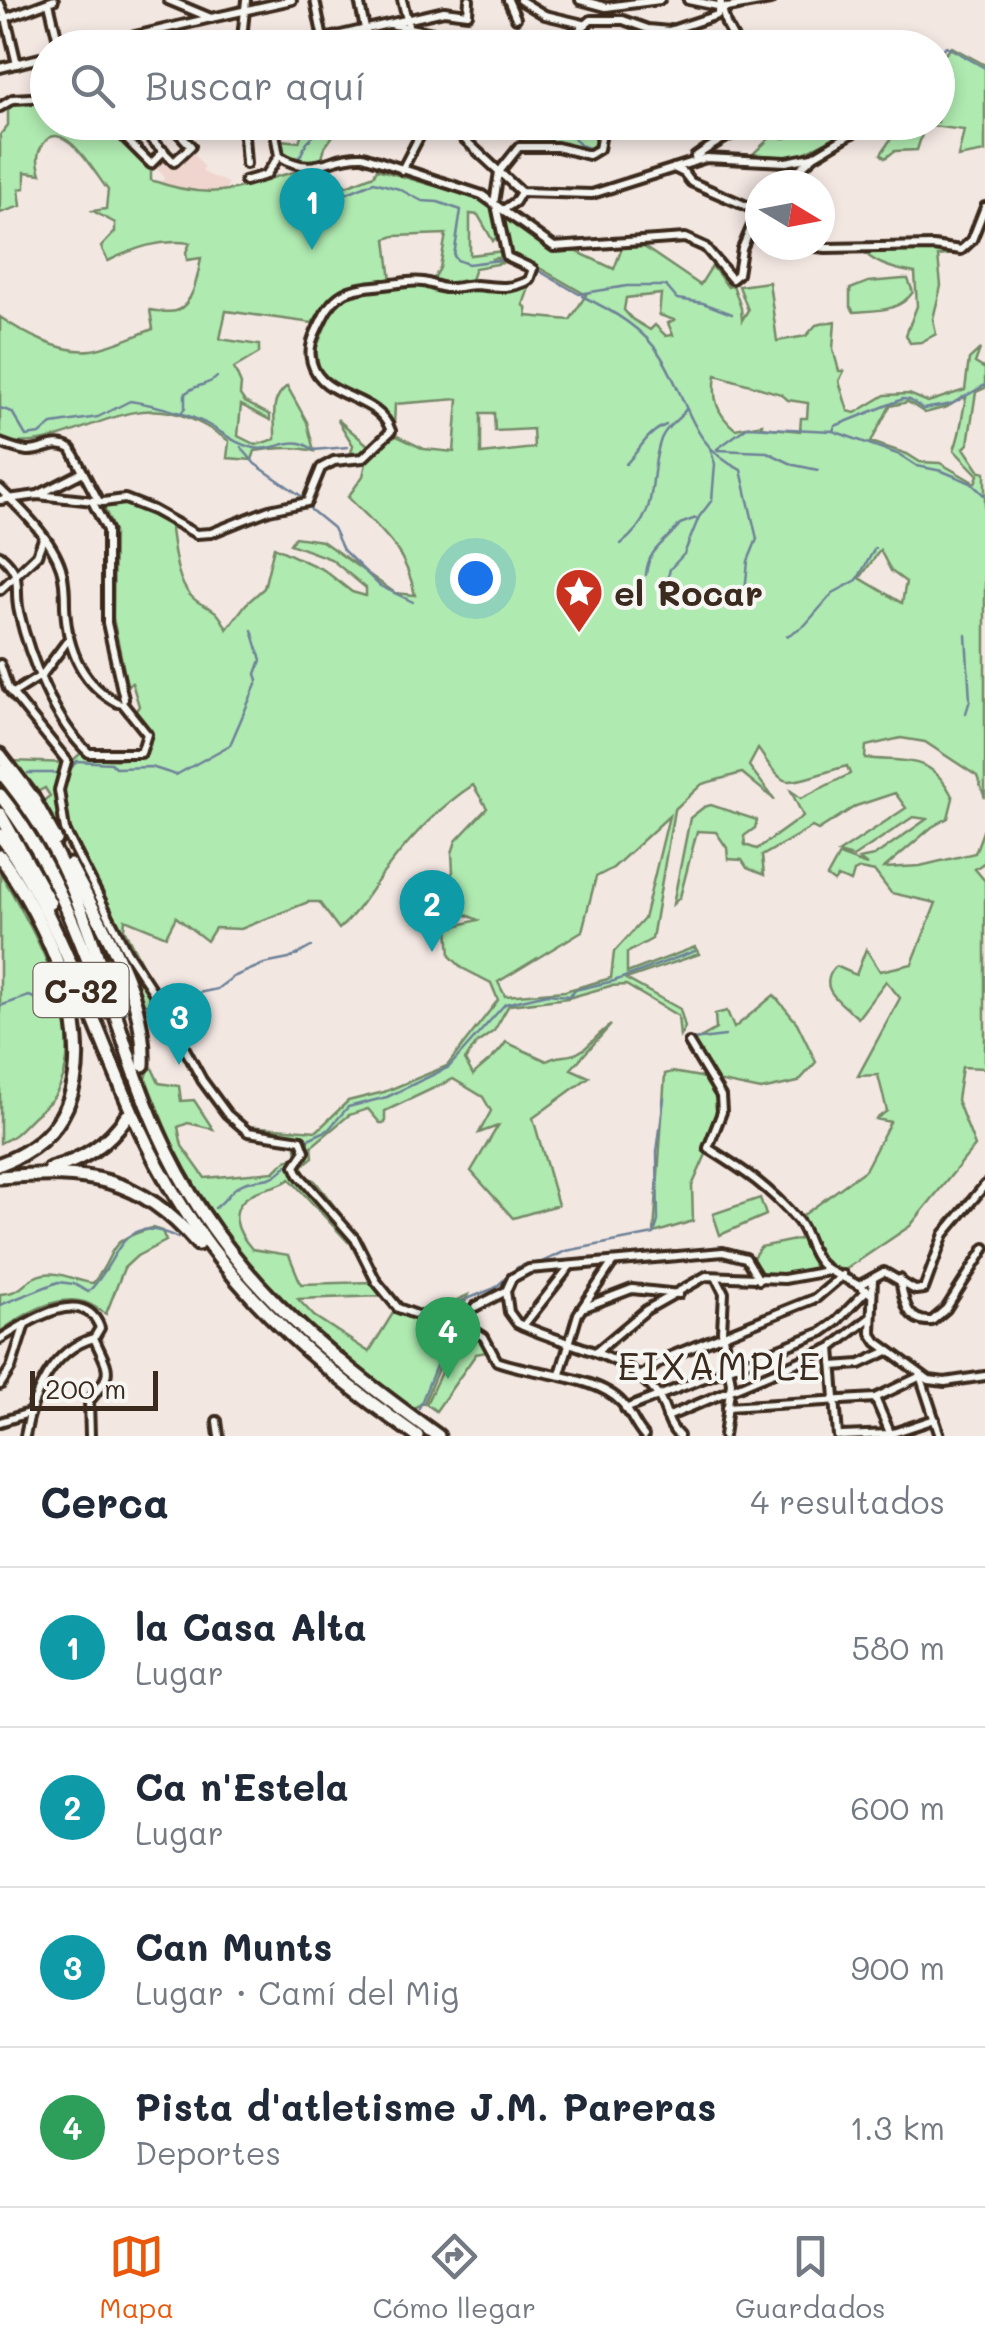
<!DOCTYPE html>
<html lang="es">
<head>
<meta charset="utf-8">
<style>
  :root { --surface:#fff; --page:#f2f2f3; --text:#1f2937; --muted:#747a83; --line:#e0e1e3; --accent:#ea580c }
  body { margin:0; font-family:Mali,sans-serif; background:var(--page); color:var(--text) }
  .compass { position:absolute; left:745px; top:170px; width:90px; height:90px; border-radius:50%; background:var(--surface); box-shadow:0 5px 15px #0003; rotate:100deg }
  .scale { position:absolute; left:30px; bottom:25px; width:128px; box-sizing:border-box; padding-left:10px; border:5px solid #3b2a1e; border-top:0; font-size:28px; line-height:35px; white-space:nowrap; color:#3b2a1e; -webkit-text-stroke:8px #f6f6f2; paint-order:stroke }
  .you { position:absolute; left:475px; top:578px; width:35px; height:35px; margin:-25px; border:8px solid #fff; border-radius:50%; background:#1a73e8; box-shadow:0 0 0 15px #1a73e833 }
  .badge { display:grid; place-items:center; width:65px; height:65px; border-radius:50%; background:var(--accent); color:#fff; font-size:32px; font-weight:700 }
  .pin { position:absolute; translate:-50% -82px; filter:drop-shadow(0 2px 5px #0008) }
  .pin::after { content:''; position:absolute; top:52px; width:35px; height:30px; background:inherit; clip-path:polygon(0 0,100% 0,50% 100%) }
  .list { margin:0; padding:0; list-style:none }
  h2 { display:flex; justify-content:space-between; align-items:center; height:130px; margin:0; padding:0 40px; font-size:42px }
  h2 small { font-size:32px; font-weight:400; color:var(--muted) }
  .list li { display:grid; grid-template-columns:65px 1fr auto; gap:30px; align-items:center; box-sizing:border-box; height:160px; padding:0 40px; border-top:2px solid var(--line) }
  .list b { display:block; font-size:38px; white-space:nowrap }
  .list p { margin:0; font-size:32px; white-space:nowrap; color:var(--muted) }
  .list em { font-size:32px; font-style:normal; color:var(--muted) }
  .icon { flex:none; width:55px; height:55px; fill:none; stroke:currentColor; stroke-width:2; stroke-linecap:round; stroke-linejoin:round }
  .map { position:relative; flex:none; width:985px; height:1436px; overflow:hidden }
  .search { position:absolute; background:var(--surface); box-shadow:0 5px 15px #0003; left:30px; right:30px; top:30px; height:110px; display:flex; align-items:center; gap:25px; box-sizing:border-box; padding:0 35px; border-radius:55px; color:var(--muted); font-size:38px }
  .sheet { height:770px; background:var(--surface) }
  nav { display:flex; justify-content:space-around; align-items:center; box-sizing:border-box; height:140px; border-top:2px solid var(--line); background:var(--surface); font-size:28px; color:var(--muted) }
  nav a { display:grid; justify-items:center; gap:5px }
  nav .on { color:var(--accent) }
  .map>svg:first-child { display:block }
</style>
</head>
<body>
<div class="map">
<svg width="985" height="1436" viewBox="0 0 985 1436">
  <rect width="100%" height="100%" fill="#f3e7e2"/>
  <filter id="ink" filterUnits="userSpaceOnUse"><feTurbulence type="fractalNoise" baseFrequency=".01" numOctaves="2"/><feDisplacementMap in="SourceGraphic" scale="20" xChannelSelector="R" yChannelSelector="G"/><feConvolveMatrix kernelMatrix="1 2 1 2 8 2 1 2 1" color-interpolation-filters="sRGB"/></filter>
  <g filter="url(#ink)">
    <polygon fill="#efd5ce" points="192,151 204,167 202,172 228,183 226,191 202,193 160,183 165,177 153,165 163,155 175,167"/>
    <g fill="#afeab0" stroke="#758a67" stroke-width="2.5" fill-rule="evenodd">
      <polygon points="952,47 985,65 985,152 958,157 964,130 925,125 917,150 895,151 885,158 881,154 901,123 938,122 938,61"/>
      <path d="M16 102H47L48 122 77 123 82 130 85 123H104L151 166V180C176 189 202 195 228 190 256 186 300 163 327 172 334 174 341 182 346 186L374 175 377 169 476 198 493 208 499 234 493 241 478 215 470 214V255L504 251 505 257 491 259 503 263 475 268 470 283H439L433 280 440 268 446 234 394 236 386 239 391 281 352 285 332 296 312 323 226 311 220 339 259 345V353L234 368 241 384 240 395 245 402 270 415V420L241 405 238 436 256 445 275 439C276 417 268 402 287 386L307 422 314 451C296 446 274 448 255 451L252 460 227 458 229 441C214 431 199 421 181 415 116 394 67 454 0 441V317C23 333 61 354 91 350 111 347 134 336 153 329L150 310C157 311 169 313 176 311 194 304 198 274 201 258L187 260 186 252 190 243C159 239 135 248 108 261L101 247 115 232V223L93 211 106 209 108 190C96 176 64 116 44 143 36 153 37 161 41 174L25 172V188L19 189 21 206 0 213V135L8 125V108Z"/>
      <polygon points="576,122 601,123 598,145 590,152 567,146 523,142 501,123"/>
      <polygon points="305,123 342,123 325,147 321,162 310,163 282,155 280,140 299,142"/>
      <polygon points="796,123 840,123 843,133 796,157 752,155 778,130 789,136 794,131"/>
      <path d="M499 213 551 250 578 252 614 269 622 248 644 247 700 285 712 266 728 287 733 285 741 308 742 320 748 310 739 286 769 282 777 341 806 336 816 325 835 321 833 349 839 371H844L839 381 848 411 855 413 885 395 909 394 928 402 965 390 969 359 980 349 975 363 985 369V388L976 392 968 444 964 448 980 472H985V798L977 776 925 742 901 738 866 746 865 758C907 763 931 753 953 798L948 818 932 827 884 868 920 866 975 853 985 826V862L975 869 985 881V1068L962 1067 957 1100 975 1146 910 1226 845 1270 825 1266 798 1219 865 1170 890 1122 876 1119 887 1111 878 1075 858 1076 900 998 886 981 858 1018C841 1002 815 989 836 966L856 975 866 949 880 971 912 964 936 903 891 893 875 872 860 869 854 872 851 882 838 877 834 882 827 877 839 855 867 865 859 859 874 856 927 819 913 817 853 857 838 853 906 808 895 793 856 806 818 830 812 827 762 856 764 875 747 868 742 860 728 859 727 848 716 832 697 831 680 897 673 904 690 818 704 807 711 805 757 820 755 828 744 836 745 845 757 849 803 816 791 791 801 798 850 774 847 766C833 769 793 785 784 780 774 775 765 758 758 749L749 766 775 800 742 773 702 784 674 810 652 939 627 953V973L695 947 699 954 626 979 680 1009 685 1027 680 1036 678 1016 626 985 610 986 568 998 509 1005 494 1031 476 1044 465 1060 473 1075C485 1063 497 1057 506 1042L547 1061C557 1054 569 1058 579 1052 590 1047 598 1032 611 1025L571 1069 589 1077 533 1118 558 1205 513 1218 471 1171 498 1126 479 1133 491 1111 483 1097 453 1079 385 1111V1123H380L368 1109 349 1115 312 1146 313 1157 303 1165V1174L315 1181 356 1234 348 1242 290 1179C276 1189 263 1187 252 1194 226 1209 237 1232 252 1249L289 1255 301 1284 372 1282 381 1296 298 1299 314 1316 369 1352 398 1305 447 1322 457 1300 468 1295 424 1403 413 1408C331 1353 251 1284 200 1199 178 1161 162 1120 146 1079L149 1068H152L159 1083 179 1086 181 1101 194 1100 213 1129 188 1123 178 1127 182 1146 205 1178 274 1172 283 1163 297 1155 295 1141 240 1132 245 1126 317 1131 348 1101 384 1092 447 1066 498 1000 491 983 462 968 450 956 448 928 478 920 433 900 453 872 452 853 456 841 487 808 473 785C441 806 411 837 388 867 371 888 360 911 339 929L319 902H308L241 929 215 928 207 941 176 917 166 936 125 919 124 929 161 1002 143 1009 101 912 43 801 50 796 45 788 37 792 12 761 70 763 82 752C97 763 163 766 149 732 147 725 139 718 135 712L139 706 132 683 127 685 113 618 114 531 103 505 124 501 170 524C174 545 175 580 191 596 207 613 212 599 227 629L246 604 264 588 274 547 324 570 352 592 366 596V588L331 559 290 544 295 537 322 541 395 593 415 595C405 547 381 531 348 497L363 476 367 459 350 457 353 445 337 419 369 446 375 447 397 436 424 449 454 452 458 399 395 404 394 426 369 401 332 382 319 369 316 349 335 302 355 290 424 285 455 292 464 288 501 291 531 282 523 305 526 307 527 316 570 320 586 295 541 269 508 257ZM661 294 659 315 674 320 668 323 673 335 666 336 655 325 650 330 632 319 624 310 626 298ZM716 375 781 394 788 400 808 403 807 418H801L800 431 761 427 762 424 735 429C717 414 712 399 716 375ZM963 397 966 398C961 418 962 430 954 450L978 475 975 483 940 463 920 462 907 454 871 442 890 406 908 402 925 413 947 407ZM481 413H494L495 431 533 429 534 448 481 454ZM880 550 891 571 906 582 902 603 860 578ZM669 816 644 919 614 952 611 978 565 991 505 996 498 982 582 931 596 877 613 868Z"/>
      <path d="M930 248 955 250 956 254 938 256 941 286 933 319 936 334 921 342 910 343 906 335 917 306 915 273C897 270 872 264 862 249Z"/>
      <path d="M903 279H908L913 292C899 312 877 310 854 312L850 306V289L868 282Z"/>
      <path d="M0 872C32 926 88 1023 60 1086 54 1100 46 1105 35 1115 23 1126 16 1137 0 1143Z"/>
      <polygon points="774,995 797,1023 816,1062 798,1082 761,1090 717,1081 691,1043 716,1029 715,1014 727,1011 734,1028"/>
      <polygon points="672,1072 706,1078 717,1092 720,1113 705,1141 707,1152 692,1186 693,1221 654,1233 665,1074"/>
      <polygon points="760,1198 766,1215 720,1235 713,1214"/>
      <path d="M152 1228 162 1231 166 1241 137 1256 124 1268 106 1314C99 1310 91 1304 84 1302 55 1294 21 1316 0 1332V1294C27 1293 23 1278 44 1274 61 1271 77 1282 93 1283 120 1250 101 1243 152 1228Z"/>
      <polygon points="805,1238 821,1270 765,1277 752,1259 760,1247"/>
      <polygon points="460,1332 480,1338 486,1352 476,1354 436,1411 426,1404"/>
    </g>
    <g fill="none" stroke-linecap="round" stroke-linejoin="round">
      <g stroke="#6e8298" stroke-width="2.5">
        <polyline points="938,56 946,46 985,68"/>
        <polyline points="326,122 307,142 294,169 345,194 374,182 399,189 422,201 438,202 461,210 454,256 457,260 468,264 508,259"/>
        <polyline points="533,122 549,128 564,125 580,145 592,149"/>
        <polyline points="534,268 579,294 627,286 666,286 677,299 703,303 732,314"/>
        <path d="M582 296C611 310 645 329 662 358 689 401 690 446 741 470L757 539 748 561 745 592"/>
        <path d="M0 408 12 412 26 436 40 434 52 424 98 417 130 401C155 405 182 412 205 423 222 432 235 444 254 448 275 453 293 432 313 450L348 447"/>
        <path d="M181 413 185 408V394C194 384 209 386 217 377"/>
        <polyline points="833,431 900,455 917,466 942,471 971,483 985,496"/>
        <polyline points="241,447 255,464 304,498"/>
        <polyline points="717,449 747,427 833,431 835,426 903,399 910,400 923,409 952,404 985,385"/>
        <polyline points="717,450 767,452 794,465 818,470"/>
        <path d="M626 464C641 449 646 433 666 425"/>
        <polyline points="309,504 311,510 333,528 343,550 380,586 413,602"/>
        <path d="M621 544C663 511 646 481 661 439 667 424 679 421 686 409"/>
        <path d="M646 575C648 548 666 543 680 524L696 518"/>
        <polyline points="667,581 670,569 684,554 699,517 712,500 715,464 710,448"/>
        <polyline points="787,636 805,625 833,593 857,580 875,548"/>
        <polyline points="966,713 970,700 966,635"/>
        <polyline points="68,772 77,761 111,763 116,768 151,767 176,775 230,745 258,680 256,674 261,660 252,630"/>
        <polyline points="28,773 60,773"/>
        <polyline points="143,1005 217,989 233,977 264,964 289,959 311,947"/>
        <polyline points="0,1006 29,996 63,1009"/>
        <polyline points="124,1013 132,1009"/>
        <polyline points="692,1040 725,1036"/>
        <polyline points="685,1041 686,1041"/>
        <polyline points="306,1140 328,1130 348,1107 387,1097 449,1067 505,1004 547,994 569,996 575,990 614,981 695,951"/>
        <path d="M215 1208C224 1203 229 1191 240 1185 262 1174 267 1187 287 1165"/>
        <path d="M0 1305 58 1282 74 1284 88 1292C121 1261 118 1209 178 1238"/>
        <polyline points="419,1408 462,1301 495,1288 518,1267 542,1262 566,1251 654,1234 658,1221 657,1152 664,1098"/>
      </g>
      <g stroke="#3b2a1e" stroke-width="14">
        <g id="minor">
          <polyline points="168,0 211,18 292,0"/>
          <polyline points="315,0 323,39"/>
          <polyline points="359,0 369,48"/>
          <polyline points="402,0 408,23"/>
          <polyline points="508,0 516,18"/>
          <polyline points="520,0 545,15 583,24"/>
          <polyline points="580,0 606,7 660,0"/>
          <polyline points="688,0 727,8 770,0"/>
          <polyline points="720,0 726,24 739,48"/>
          <polyline points="49,3 59,45"/>
          <polyline points="0,4 6,18 17,64"/>
          <polyline points="0,20 54,0"/>
          <polyline points="390,24 448,36 565,37 576,33 591,20 623,20 648,29 669,31 717,15 721,8"/>
          <polyline points="157,31 161,48"/>
          <polyline points="669,31 687,48"/>
          <polyline points="577,34 595,39 605,48"/>
          <polyline points="84,48 211,18"/>
          <polyline points="241,48 246,0"/>
          <polyline points="285,48 444,11 468,14 469,0"/>
          <polyline points="430,48 437,41 452,39"/>
          <polyline points="0,68 48,56"/>
          <polyline points="0,107 13,99 48,97"/>
          <polyline points="109,122 151,164 164,151"/>
          <polyline points="134,122 174,162 191,146 168,122"/>
          <polyline points="243,122 246,164"/>
          <polyline points="273,122 279,156"/>
          <polyline points="446,122 521,192 592,194 706,158 786,162 812,157"/>
          <polyline points="784,132 792,130 793,122"/>
          <path d="M279 156C316 179 330 154 363 156L482 195 554 247 685 238 705 247 732 279 738 274 742 249 760 207"/>
          <path d="M695 157C721 139 752 117 784 132"/>
          <polyline points="674,168 684,173 691,182 758,211"/>
          <polyline points="402,170 427,122"/>
          <polyline points="245,181 266,175 279,156"/>
          <polyline points="782,185 814,156 871,122"/>
          <polyline points="494,203 499,172 519,147 557,147 589,155 599,149 604,123"/>
          <polyline points="503,210 515,202 521,192"/>
          <polyline points="798,245 826,248 933,246 961,250 972,240 985,207"/>
          <path d="M0 443C8 446 18 450 27 451 44 452 53 439 71 449L98 500"/>
          <path d="M0 489C22 510 52 539 61 568 65 581 65 594 65 607 67 647 81 684 118 703"/>
          <polyline points="40,494 83,472"/>
          <path d="M0 500 38 495 103 502 125 499 153 510 196 534 211 533 269 510 307 502 321 468 334 461 363 458 391 431C379 394 322 400 312 363 307 347 315 333 322 319 336 289 354 288 384 285 397 284 410 280 423 282 430 283 438 287 445 288 455 289 466 285 476 285 495 287 511 290 529 280L533 269 507 257 496 205"/>
          <polyline points="92,501 107,530 107,623 124,699"/>
          <path d="M0 555C25 576 13 586 19 612 29 656 55 723 89 753H141L147 734 123 704"/>
          <polyline points="0,590 37,555 43,539"/>
          <path d="M0 664 8 688 67 761 59 790 65 830 127 952 159 1001 202 1080 227 1114 248 1132 301 1140 305 1151 295 1166 299 1175 355 1239 376 1281 398 1308 452 1328 476 1332 484 1337 497 1361C531 1374 597 1375 622 1403 631 1413 635 1426 644 1436"/>
          <polyline points="12,694 42,675 68,640"/>
          <path d="M689 1043 721 1096 722 1112 708 1148C746 1172 769 1187 798 1221 808 1233 809 1251 820 1263 832 1277 856 1279 872 1295"/>
          <polyline points="716,1277 724,1293 722,1331 731,1383 724,1436"/>
          <polyline points="873,1278 871,1333 877,1342 929,1380 945,1382 985,1376"/>
          <path d="M900 1279C904 1301 906 1323 932 1321L946 1309 985 1248"/>
          <polyline points="862,1284 884,1272 915,1290 924,1289 944,1234 985,1185"/>
          <path d="M506 1291 509 1312 517 1323C562 1346 625 1351 657 1394 667 1408 666 1424 679 1436"/>
          <polyline points="475,1307 506,1291 512,1278 529,1269 723,1252 746,1258 759,1280"/>
          <polyline points="585,1307 632,1289 679,1294"/>
          <polyline points="523,1326 570,1266"/>
          <path d="M0 1339C24 1324 84 1283 100 1328L94 1338"/>
          <polyline points="831,1348 838,1436"/>
          <polyline points="596,1352 646,1310 706,1276 784,1279 828,1271"/>
          <polyline points="833,1366 860,1364 888,1351"/>
          <polyline points="560,1374 578,1314 613,1262"/>
          <polyline points="639,1377 666,1358 816,1298 843,1275"/>
          <polyline points="921,1378 940,1436"/>
          <polyline points="0,1385 11,1368 25,1324"/>
          <polyline points="875,1398 891,1435"/>
          <polyline points="727,1407 875,1398 921,1376"/>
          <polyline points="625,1409 822,1332 836,1322 867,1290"/>
          <polyline points="667,1417 831,1348 871,1317"/>
          <polyline points="217,1421 219,1436"/>
          <polyline points="0,1422 29,1413"/>
          <path d="M25 1436C32 1396 52 1349 94 1338"/>
          <path d="M90 1436 89 1401C114 1371 110 1373 94 1338"/>
          <polyline points="842,1436 890,1434 935,1419"/>
        </g>
      </g>
      <g stroke="#3b2a1e" stroke-width="19">
        <g id="highway">
          <polyline points="0,755 32,797 56,840"/>
          <path d="M0 771C24 800 46 832 62 866 103 951 119 1046 158 1132 220 1271 318 1349 438 1436"/>
          <path d="M0 795C51 858 79 936 107 1010"/>
          <polyline points="0,814 50,903"/>
          <path d="M0 835C63 922 93 1026 137 1123 199 1261 295 1351 417 1436"/>
          <path d="M0 856C59 939 138 1114 0 1164"/>
          <path d="M70 865C102 927 146 992 143 1065"/>
          <path d="M50 1169C83 1160 107 1145 127 1116"/>
          <path d="M0 1177C86 1170 139 1175 198 1244"/>
        </g>
      </g>
      <use href="#minor" stroke="#f6f6f2" stroke-width="6"/>
      <use href="#highway" stroke="#f6f6f2" stroke-width="11"/>
    </g>
  </g>
  <defs>
    <g id="sight-pin" transform="scale(2.5)"><path d="M0 17L-7.5 6A9.5 9.5 0 1 1 7.5 6Z" fill="#c8321e" stroke="#f6f6f2"/><path d="M0-6L1.8-2.2L6-1.7L2.9 1.2L3.7 5.4L0 3.3L-3.7 5.4L-2.9 1.2L-6-1.7L-1.8-2.2Z" fill="#fff"/></g>
  </defs>
  <g fill-rule="evenodd">
    <use href="#sight-pin" x="579" y="592"/>
  </g>
  <g text-anchor="middle" dominant-baseline="central" stroke-width="8" stroke-linejoin="round" paint-order="stroke">
    <rect fill="#f6f6f2" stroke="#73675e" stroke-width="2.5" x="33.5" y="963" width="95" height="54" rx="8"/>
    <g font-size="32" font-weight="bold" fill="#3b2a1e">
      <text x="81" y="990">C-32</text>
    </g>
    <g font-size="35" font-weight="bold" fill="#3b2a1e" stroke="#f6f6f2" text-anchor="start">
      <text x="614" y="592">el Rocar</text>
    </g>
    <g font-size="38" letter-spacing="2.5" fill="#3b2a1e" stroke="#f6f6f2">
      <text x="720" y="1365">EIXAMPLE</text>
    </g>
  </g>
</svg>
<svg class="compass" viewBox="-18 -18 36 36"><path d="M0-13l5 13h-10z" fill="#e53935"/><path d="M0 13l5-13h-10z" fill="#747a83"/></svg>
<div class="scale">200 m</div>
<div class="you"></div>
<div class="pin badge" style="left:312px;top:250px;background:#0f9aa8">1</div>
<div class="pin badge" style="left:432px;top:952px;background:#0f9aa8">2</div>
<div class="pin badge" style="left:179px;top:1065px;background:#0f9aa8">3</div>
<div class="pin badge" style="left:448px;top:1379px;background:#2e9e5b">4</div>
<div class="search"><svg class="icon" aria-label="search" viewBox="0 0 24 24"><circle cx="10" cy="10" r="6"/><path d="M15 15l6 6"/></svg>Buscar aquí</div>
</div>
<section class="sheet">
<h2>Cerca<small>4 resultados</small></h2>
<ul class="list">
<li><span class="badge" style="background:#0f9aa8">1</span><div><b>la Casa Alta</b><p>Lugar</p></div><em>580 m</em></li>
<li><span class="badge" style="background:#0f9aa8">2</span><div><b>Ca n'Estela</b><p>Lugar</p></div><em>600 m</em></li>
<li><span class="badge" style="background:#0f9aa8">3</span><div><b>Can Munts</b><p>Lugar · Camí del Mig</p></div><em>900 m</em></li>
<li><span class="badge" style="background:#2e9e5b">4</span><div><b>Pista d'atletisme J.M. Pareras</b><p>Deportes</p></div><em>1.3 km</em></li>
</ul>
</section>
<nav>
<a class="on"><svg class="icon" aria-label="map" viewBox="0 0 24 24"><path d="M3 6l6-2 6 2 6-2v14l-6 2-6-2-6 2zM9 4v14M15 6v14"/></svg>Mapa</a>
<a><svg class="icon" aria-label="directions" viewBox="0 0 24 24"><path d="M12 3l9 9-9 9-9-9zM9 14v-3h6M13 9l2 2-2 2"/></svg>Cómo llegar</a>
<a><svg class="icon" aria-label="saved" viewBox="0 0 24 24"><path d="M7 4h10v16l-5-4-5 4z"/></svg>Guardados</a>
</nav>
</body>
</html>
